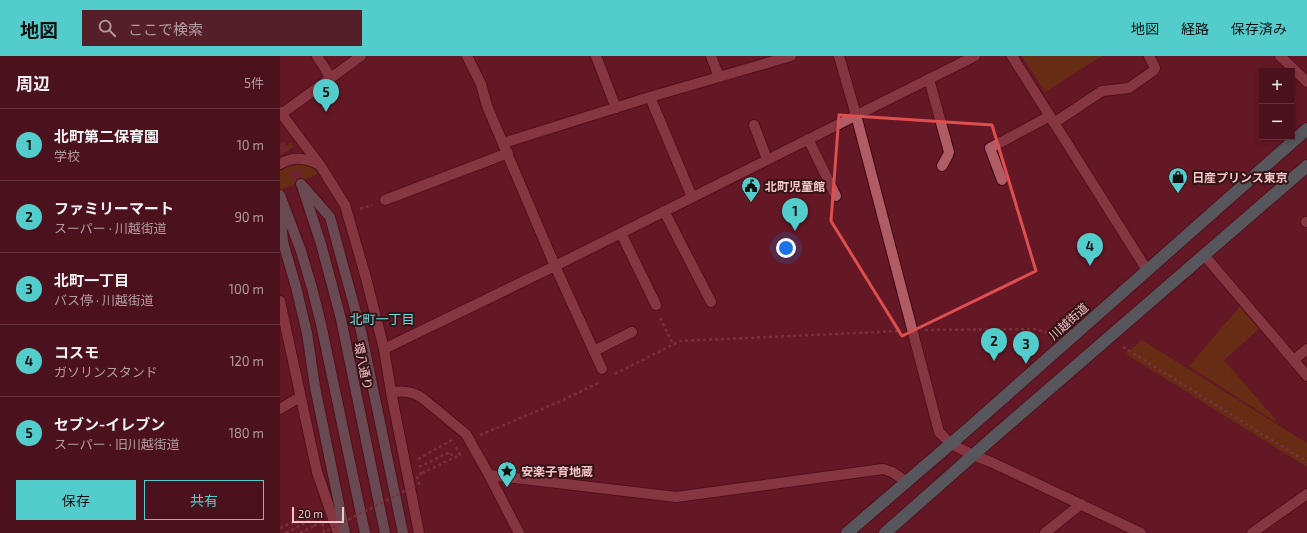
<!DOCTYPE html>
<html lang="ja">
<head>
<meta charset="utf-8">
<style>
  :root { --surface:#4b111c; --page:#551f29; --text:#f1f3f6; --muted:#b29da3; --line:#62313b; --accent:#52cdcc }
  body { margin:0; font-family:"Exo 2","Noto Sans JP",sans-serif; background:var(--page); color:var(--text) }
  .controls { position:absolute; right:12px; top:12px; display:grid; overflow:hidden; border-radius:0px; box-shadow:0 2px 6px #0003 }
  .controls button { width:36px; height:36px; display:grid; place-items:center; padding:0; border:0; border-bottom:1px solid var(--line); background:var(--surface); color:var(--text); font:20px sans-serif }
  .scale { position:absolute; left:12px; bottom:10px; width:52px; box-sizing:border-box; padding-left:4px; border:2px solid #f4c4c7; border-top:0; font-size:11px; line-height:14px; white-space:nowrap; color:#f4c4c7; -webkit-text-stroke:3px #341317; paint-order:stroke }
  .you { position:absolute; left:506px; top:192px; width:14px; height:14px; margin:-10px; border:3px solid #fff; border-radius:50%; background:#1a73e8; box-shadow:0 0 0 6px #1a73e833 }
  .badge { display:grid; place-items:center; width:26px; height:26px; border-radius:50%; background:var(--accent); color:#111; font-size:13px; font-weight:700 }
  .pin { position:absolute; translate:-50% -33px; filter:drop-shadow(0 1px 2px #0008) }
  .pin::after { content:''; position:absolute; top:21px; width:14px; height:12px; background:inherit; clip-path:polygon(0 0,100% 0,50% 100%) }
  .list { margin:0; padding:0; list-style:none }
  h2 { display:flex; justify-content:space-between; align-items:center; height:52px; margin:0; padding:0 16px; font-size:17px }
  h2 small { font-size:13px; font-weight:400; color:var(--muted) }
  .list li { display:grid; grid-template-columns:26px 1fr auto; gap:12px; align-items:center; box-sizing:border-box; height:72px; padding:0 16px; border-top:1px solid var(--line) }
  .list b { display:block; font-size:15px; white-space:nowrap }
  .list p { margin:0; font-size:13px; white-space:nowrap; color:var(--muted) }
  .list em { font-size:13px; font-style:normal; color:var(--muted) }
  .actions { display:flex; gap:8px; padding:12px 16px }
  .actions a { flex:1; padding:9px 0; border:1px solid var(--accent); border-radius:0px; text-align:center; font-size:14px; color:var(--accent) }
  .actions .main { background:var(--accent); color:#111 }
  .icon { flex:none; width:22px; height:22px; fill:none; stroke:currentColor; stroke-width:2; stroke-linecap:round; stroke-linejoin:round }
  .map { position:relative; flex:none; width:1027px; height:477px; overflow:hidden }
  header { display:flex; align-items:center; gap:24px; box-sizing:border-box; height:56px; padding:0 20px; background:var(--accent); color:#111 }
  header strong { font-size:19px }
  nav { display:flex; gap:22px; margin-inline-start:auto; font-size:14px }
  .search { width:280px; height:36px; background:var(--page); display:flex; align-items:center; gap:10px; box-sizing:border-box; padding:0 14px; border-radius:0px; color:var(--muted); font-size:15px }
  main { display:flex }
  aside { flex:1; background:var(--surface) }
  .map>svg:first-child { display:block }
</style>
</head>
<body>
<header>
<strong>地図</strong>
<div class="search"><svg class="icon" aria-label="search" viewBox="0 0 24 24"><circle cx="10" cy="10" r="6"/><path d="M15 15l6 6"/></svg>ここで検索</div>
<nav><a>地図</a><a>経路</a><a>保存済み</a></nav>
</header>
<main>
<aside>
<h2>周辺<small>5件</small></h2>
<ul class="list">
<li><span class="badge">1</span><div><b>北町第二保育園</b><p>学校</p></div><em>10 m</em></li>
<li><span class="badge">2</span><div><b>ファミリーマート</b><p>スーパー · 川越街道</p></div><em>90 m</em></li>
<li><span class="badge">3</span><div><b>北町一丁目</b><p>バス停 · 川越街道</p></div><em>100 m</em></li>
<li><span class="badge">4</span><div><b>コスモ</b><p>ガソリンスタンド</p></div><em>120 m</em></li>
<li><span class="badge">5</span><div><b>セブン-イレブン</b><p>スーパー · 旧川越街道</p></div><em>180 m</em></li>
</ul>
<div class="actions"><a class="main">保存</a><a>共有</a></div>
</aside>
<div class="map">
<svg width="1027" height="477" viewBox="0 0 1027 477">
  <rect width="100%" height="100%" fill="#641725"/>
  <g fill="#694502">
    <polygon points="742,0 822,0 765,36"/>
    <polygon points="11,86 13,91 0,99 0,94"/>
    <path d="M17 108C26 109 33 110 38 118L0 134V115L7 111Z"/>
    <polygon points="960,250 980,272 944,304 996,364 994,365 909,310"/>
    <polygon points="862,284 1027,387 1027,411 846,298"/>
  </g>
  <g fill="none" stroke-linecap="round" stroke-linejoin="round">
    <polyline stroke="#7a313d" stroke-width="10" stroke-dasharray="10 5" stroke-linecap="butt" points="0,88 21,128"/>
    <g stroke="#3f0411" stroke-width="12">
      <g id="minor">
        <polyline points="37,0 51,22"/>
        <polyline points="187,0 201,28 207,50 275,210 322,313"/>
        <polyline points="316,0 336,52"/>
        <polyline points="431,0 439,21"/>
        <polyline points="559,0 576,59 659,376 671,388 693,399 711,406 861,477"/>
        <polyline points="732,0 867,214"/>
        <polyline points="1000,0 1027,26"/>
        <polyline points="649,23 669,96 668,99 662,110"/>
        <polyline points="370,41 412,141"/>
        <polyline points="0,56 40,109 65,149 86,222 104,293 111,336 139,477"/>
        <polyline points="0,59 81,0"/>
        <polyline points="774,67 822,35 849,32 873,15 875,12 869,0"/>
        <polyline points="474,69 487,103"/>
        <polyline points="528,83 556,140"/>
        <polyline points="223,87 370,41 511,0"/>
        <path d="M0 108C13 100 25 102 38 108"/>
        <polyline points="722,124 710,92 770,60"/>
        <polyline points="105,144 228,97"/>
        <polyline points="384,155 431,246"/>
        <polyline points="1026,166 1027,166"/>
        <polyline points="341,177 376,249"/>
        <polyline points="924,199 1027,320"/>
        <polyline points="0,245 37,416 58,477"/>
        <polyline points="104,293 275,210 695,0"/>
        <polyline points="314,295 352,276"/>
        <polyline points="1014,304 1027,293"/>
        <path d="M111 336C123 335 131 335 141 341L186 378 209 419 239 477"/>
        <polyline points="0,353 20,341"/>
        <polyline points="209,419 396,441 603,413 612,416 627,426"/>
        <polyline points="765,477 801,448"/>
        <polyline points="972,477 1027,438"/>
      </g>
    </g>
    <g stroke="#3f0411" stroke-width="12">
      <g id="major">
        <polyline points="21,128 50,161 57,187 81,275 123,477"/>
        <polyline points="23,133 41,188 61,263 105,477"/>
        <polyline points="0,139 21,195 32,232 41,268 85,477"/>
        <polyline points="0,151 3,186 16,231 27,277 35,331 65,477"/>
      </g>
    </g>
    <g stroke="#3f0411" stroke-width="14">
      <g id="highway">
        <polyline points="567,477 688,373 1027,73"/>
        <polyline points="605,477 708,386 1027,110"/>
      </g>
    </g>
    <g stroke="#934f5a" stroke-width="2.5" stroke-dasharray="3 3" stroke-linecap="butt">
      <polyline points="80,153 92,149"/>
      <polyline points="380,262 393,288"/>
      <polyline points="645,274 754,273 773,278"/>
      <polyline points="843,291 1027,406"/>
      <polyline points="335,318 400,285 620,275"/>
      <polyline points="200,379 281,345 318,327"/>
      <polyline points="138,403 172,384"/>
      <polyline points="139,411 170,396 174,402"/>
      <polyline points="142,417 180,399 174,388"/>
      <polyline points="0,472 35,456"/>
      <polyline points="6,477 36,461"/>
      <polyline points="20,477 34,470"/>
    </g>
    <use href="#minor" stroke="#b05c64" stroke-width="10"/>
    <use href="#major" stroke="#718789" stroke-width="10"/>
    <use href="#highway" stroke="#47a3a2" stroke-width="12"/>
    <polyline stroke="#934f5a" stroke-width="2.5" stroke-dasharray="3 3" stroke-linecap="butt" points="34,470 42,465 44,476 139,428 137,420 142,417"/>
  </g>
  <path d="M0 0H1027V477H0ZM559 59 712 69 756 215 622 280 551 165Z" fill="#641725" fill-opacity=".55" fill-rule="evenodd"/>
  <path fill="none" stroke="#de4f50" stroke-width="3" stroke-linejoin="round" d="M559 59 712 69 756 215 622 280 551 165Z"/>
  <defs>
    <g id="shop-pin" transform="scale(1)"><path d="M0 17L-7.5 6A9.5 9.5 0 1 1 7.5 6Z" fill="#52cdcc" stroke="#341317"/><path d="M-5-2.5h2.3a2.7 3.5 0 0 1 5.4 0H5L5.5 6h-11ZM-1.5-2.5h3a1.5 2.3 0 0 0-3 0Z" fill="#111"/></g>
    <g id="civic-pin" transform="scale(1)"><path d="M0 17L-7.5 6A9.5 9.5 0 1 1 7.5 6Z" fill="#52cdcc" stroke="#341317"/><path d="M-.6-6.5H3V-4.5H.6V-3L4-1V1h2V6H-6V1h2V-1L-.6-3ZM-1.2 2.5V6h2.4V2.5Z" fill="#111"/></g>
    <g id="sight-pin" transform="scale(1)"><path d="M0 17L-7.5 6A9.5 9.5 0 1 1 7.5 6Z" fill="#52cdcc" stroke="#341317"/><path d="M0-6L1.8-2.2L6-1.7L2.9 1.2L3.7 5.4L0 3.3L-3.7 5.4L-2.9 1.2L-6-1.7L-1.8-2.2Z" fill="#111"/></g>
  </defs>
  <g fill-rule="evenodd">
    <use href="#shop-pin" x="898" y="121"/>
    <use href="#civic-pin" x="471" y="130"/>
    <use href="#sight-pin" x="227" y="415"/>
  </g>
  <g text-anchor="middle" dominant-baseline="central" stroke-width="4" stroke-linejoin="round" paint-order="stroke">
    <g font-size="12" font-weight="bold" fill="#f4c4c7" stroke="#341317" text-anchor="start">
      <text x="912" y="121">日産プリンス東京</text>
      <text x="485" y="130">北町児童館</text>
      <text x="241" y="415">安楽子育地蔵</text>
    </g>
    <g font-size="12" fill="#f4c4c7" stroke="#341317">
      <text transform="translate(788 265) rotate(-42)">川越街道</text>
      <text transform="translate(84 310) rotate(78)">環八通り</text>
    </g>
    <g font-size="13" fill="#70dddc" stroke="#341317">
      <text x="102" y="263">北町一丁目</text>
    </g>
  </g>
</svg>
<div class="controls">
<button>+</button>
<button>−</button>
</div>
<div class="scale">20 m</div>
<div class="you"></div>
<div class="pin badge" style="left:515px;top:175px">1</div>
<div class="pin badge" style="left:714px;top:305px">2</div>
<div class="pin badge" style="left:746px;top:308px">3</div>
<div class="pin badge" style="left:810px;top:210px">4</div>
<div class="pin badge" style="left:46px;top:56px">5</div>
</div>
</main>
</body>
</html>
